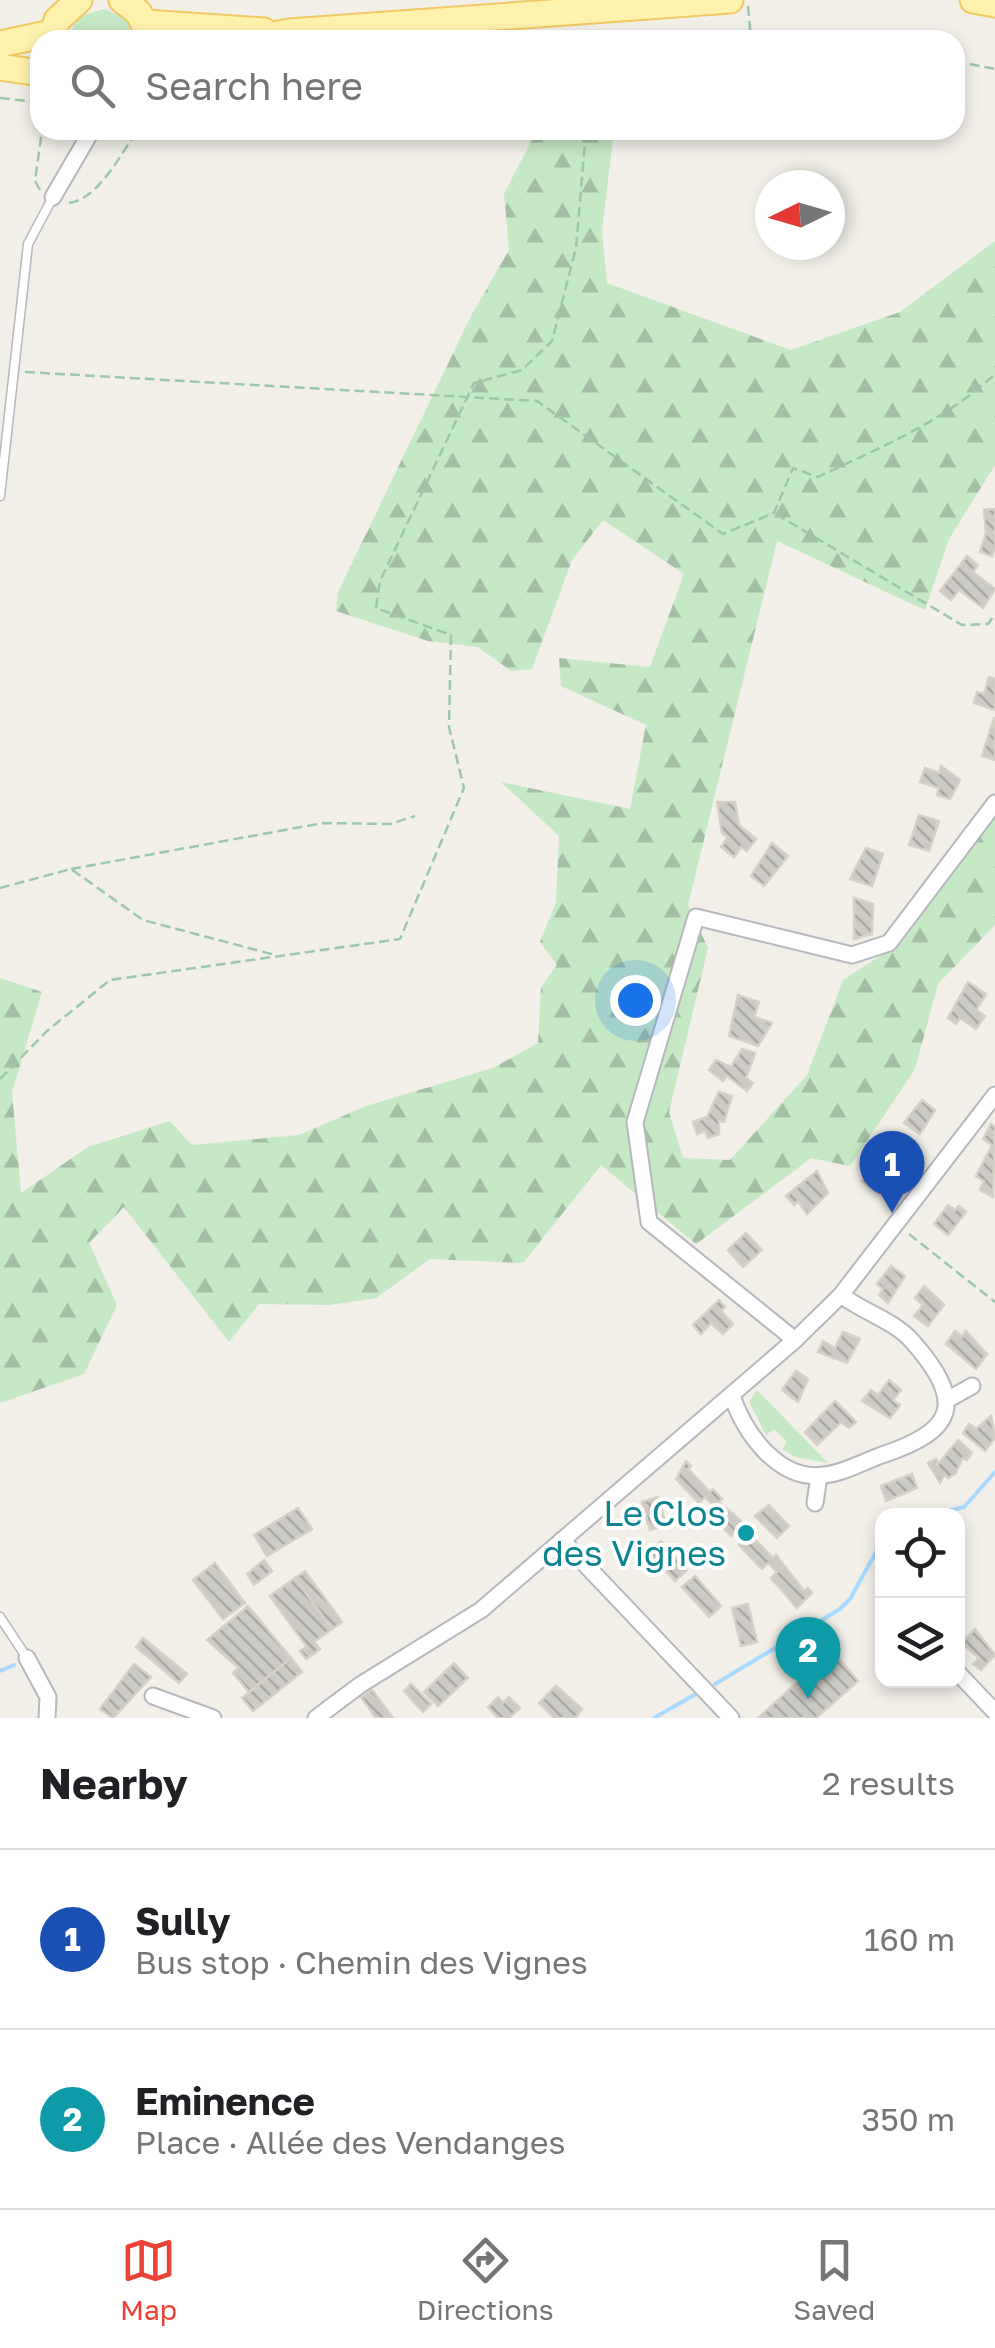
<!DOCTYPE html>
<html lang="en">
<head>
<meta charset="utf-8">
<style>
  :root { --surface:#fff; --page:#f6f6f6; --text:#202124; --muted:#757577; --line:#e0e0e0; --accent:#ea4335 }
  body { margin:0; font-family:"Golos Text",sans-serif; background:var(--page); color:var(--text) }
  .controls { position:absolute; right:30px; bottom:30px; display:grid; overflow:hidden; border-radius:20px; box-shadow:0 5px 15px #0003 }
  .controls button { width:90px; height:90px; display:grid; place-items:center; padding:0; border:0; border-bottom:2px solid var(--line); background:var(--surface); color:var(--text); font:50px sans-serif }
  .compass { position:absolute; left:755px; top:170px; width:90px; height:90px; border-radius:50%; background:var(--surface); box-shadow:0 5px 15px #0003; rotate:265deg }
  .you { position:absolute; left:635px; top:1000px; width:35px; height:35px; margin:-25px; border:8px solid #fff; border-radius:50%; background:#1a73e8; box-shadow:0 0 0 15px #1a73e833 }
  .badge { display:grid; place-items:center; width:65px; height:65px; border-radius:50%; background:var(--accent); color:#fff; font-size:32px; font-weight:700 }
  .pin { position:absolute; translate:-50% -82px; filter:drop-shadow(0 2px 5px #0008) }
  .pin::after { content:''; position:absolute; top:52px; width:35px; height:30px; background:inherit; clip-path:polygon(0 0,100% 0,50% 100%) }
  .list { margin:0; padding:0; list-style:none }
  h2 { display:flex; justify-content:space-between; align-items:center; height:130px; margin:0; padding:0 40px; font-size:42px }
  h2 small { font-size:32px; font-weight:400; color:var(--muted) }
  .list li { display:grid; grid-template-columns:65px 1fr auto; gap:30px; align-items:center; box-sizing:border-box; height:180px; padding:0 40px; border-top:2px solid var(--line) }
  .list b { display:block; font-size:38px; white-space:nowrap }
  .list p { margin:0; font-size:32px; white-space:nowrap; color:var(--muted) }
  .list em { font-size:32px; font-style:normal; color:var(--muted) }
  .icon { flex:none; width:55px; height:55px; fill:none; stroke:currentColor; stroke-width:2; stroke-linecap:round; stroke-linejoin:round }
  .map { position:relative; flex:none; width:995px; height:1718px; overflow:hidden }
  .search { position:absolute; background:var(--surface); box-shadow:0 5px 15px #0003; left:30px; right:30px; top:30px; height:110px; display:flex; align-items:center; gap:25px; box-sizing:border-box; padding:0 35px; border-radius:30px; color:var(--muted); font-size:38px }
  .sheet { height:490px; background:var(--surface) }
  nav { display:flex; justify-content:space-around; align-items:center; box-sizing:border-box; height:140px; border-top:2px solid var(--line); background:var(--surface); font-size:28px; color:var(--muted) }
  nav a { display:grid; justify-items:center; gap:5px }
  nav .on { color:var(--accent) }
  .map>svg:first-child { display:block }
</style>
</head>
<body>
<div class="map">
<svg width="995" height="1718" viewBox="0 0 995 1718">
  <defs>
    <pattern id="forest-firs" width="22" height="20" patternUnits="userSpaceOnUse" patternTransform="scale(2.5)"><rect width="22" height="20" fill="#c5e8c5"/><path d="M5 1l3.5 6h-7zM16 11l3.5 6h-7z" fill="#a3c0a4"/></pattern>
    <pattern id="building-back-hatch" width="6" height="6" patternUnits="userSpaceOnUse" patternTransform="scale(2.5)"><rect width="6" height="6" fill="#cccac5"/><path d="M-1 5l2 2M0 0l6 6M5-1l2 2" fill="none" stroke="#a9a8a4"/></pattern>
  </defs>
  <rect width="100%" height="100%" fill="#f1efe8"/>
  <g fill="#c5e8c5">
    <polygon points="104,9 127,19 138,40 65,40 80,16"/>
    <polygon points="757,1390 828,1463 795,1457 782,1449 787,1442 774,1429 766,1435 749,1402"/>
  </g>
  <polygon fill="url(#forest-firs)" points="537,130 614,130 602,231 607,283 791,350 900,312 995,241 995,465 949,539 925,610 777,541 688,905 708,948 669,1112 683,1158 730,1160 807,1075 843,980 902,942 995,817 995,925 938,984 915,1069 850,1166 811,1158 696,1244 601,1165 523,1263 430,1259 376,1298 330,1305 259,1304 229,1342 124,1207 89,1243 117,1305 84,1374 0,1403 0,978 42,992 12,1092 21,1193 88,1147 170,1121 192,1145 299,1135 366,1106 493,1068 538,1043 541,987 557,965 540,942 556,902 559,836 501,782 630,809 646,725 561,686 559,658 650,667 684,574 603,520 572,560 532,669 511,671 478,647 428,641 336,611 338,592 471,316 509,250 504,194"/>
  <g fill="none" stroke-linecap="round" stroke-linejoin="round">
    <g stroke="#aadaff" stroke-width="4">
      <polyline points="928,1516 964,1507 995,1472"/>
      <polyline points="0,1671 14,1665"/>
      <polyline points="715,1684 840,1609 850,1599 882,1541"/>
      <polyline points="654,1718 694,1695"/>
    </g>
  </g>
  <g fill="url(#building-back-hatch)" stroke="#d6d1c6" stroke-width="2.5">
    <polygon points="995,509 995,548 992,556 980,552 986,533 984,510"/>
    <polygon points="967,556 978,565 973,572 995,589 983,608 959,590 951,600 940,591"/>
    <polygon points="989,677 995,679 995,710 974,703 977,692 984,694"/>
    <polygon points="994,718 995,718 995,760 982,756"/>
    <polygon points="941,766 960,780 950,799 937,795 939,788 920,782 925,768 939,773"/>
    <polygon points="717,802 735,802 739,825 756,839 747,851 741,847 734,857 721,847 728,837 722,833"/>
    <polygon points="919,815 939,821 929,851 909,845"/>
    <polygon points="772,843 788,856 764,886 751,876"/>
    <polygon points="866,848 883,854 872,886 850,879"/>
    <polygon points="854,898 873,904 872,934 854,939"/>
    <polygon points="968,982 986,994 976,1010 985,1016 976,1029 960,1018 956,1024 948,1018"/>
    <polygon points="738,995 759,1002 754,1017 772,1023 758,1046 729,1036"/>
    <polygon points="742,1049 755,1053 746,1078 753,1083 747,1091 727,1076 723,1081 709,1070 716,1060 731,1067"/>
    <polygon points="719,1092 732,1096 724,1122 719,1121 719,1134 708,1138 705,1131 697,1134 693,1122 707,1117"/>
    <polygon points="922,1100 935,1110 920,1134 904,1123"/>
    <polygon points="991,1124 995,1127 993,1197 980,1190 984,1181 976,1176 992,1145 983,1139"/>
    <polygon points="881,1156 897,1167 878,1193 862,1181"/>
    <polygon points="817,1171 828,1193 807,1214 798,1201 794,1205 786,1196"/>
    <polygon points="948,1205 955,1210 959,1206 966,1212 948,1235 934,1224"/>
    <polygon points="746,1233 762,1250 743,1267 728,1250"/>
    <polygon points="891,1266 905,1276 888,1303 879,1295 883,1289 877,1284"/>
    <polygon points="924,1286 944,1305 928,1326 914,1316 923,1305 915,1298"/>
    <polygon points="719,1300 725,1307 721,1311 733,1324 723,1334 711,1323 701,1334 693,1325"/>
    <polygon points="955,1331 962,1337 966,1331 987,1354 976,1369 946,1344"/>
    <polygon points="843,1332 860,1339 847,1363 818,1352 823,1341 835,1348"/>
    <polygon points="796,1371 808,1379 798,1402 782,1390"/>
    <polygon points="889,1380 901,1390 893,1400 900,1405 890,1418 862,1401 871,1390 878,1395"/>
    <polygon points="835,1401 856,1422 849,1428 841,1422 817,1445 805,1432"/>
    <polygon points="991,1416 995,1438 985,1451 963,1433 969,1424 976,1429"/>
    <polygon points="958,1440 972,1453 967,1460 963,1458 955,1474 948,1478 944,1475 940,1483 928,1463 936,1459 938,1464"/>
    <polygon points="686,1461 691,1466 688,1469 710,1492 713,1489 722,1499 719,1502 754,1532 751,1535 773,1558 776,1555 804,1591 808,1588 812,1593 797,1608 771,1578 777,1572 768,1563 762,1569 739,1545 745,1539 737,1530 731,1536 708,1512 714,1506 705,1497 699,1503 676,1479"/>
    <polygon points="912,1474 917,1488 886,1501 881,1486"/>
    <polygon points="658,1497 666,1525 650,1530 642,1502"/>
    <polygon points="769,1505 789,1526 777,1538 755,1516"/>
    <polygon points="298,1508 312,1529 267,1556 254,1535"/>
    <polygon points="661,1541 687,1570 675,1581 648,1552"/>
    <polygon points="264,1560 272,1571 254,1585 247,1574"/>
    <polygon points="215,1563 245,1603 223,1619 193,1580"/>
    <polygon points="305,1571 342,1622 332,1629 295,1578"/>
    <polygon points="695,1576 721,1606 709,1617 682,1587"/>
    <polygon points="295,1578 332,1629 314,1642 320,1649 306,1659 300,1651 307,1647 270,1596"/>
    <polygon points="748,1604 757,1642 741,1646 732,1608"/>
    <polygon points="248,1606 291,1658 249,1692 233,1673 239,1668 207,1640"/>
    <polygon points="975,1629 995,1655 981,1670 973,1664 979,1658 962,1643"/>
    <polygon points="143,1638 187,1674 179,1683 136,1647"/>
    <polygon points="832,1650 858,1681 816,1718 758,1718"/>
    <polygon points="291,1658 302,1672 253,1711 242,1698"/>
    <polygon points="454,1663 468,1678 438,1706 424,1692"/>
    <polygon points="134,1664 151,1677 113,1718 100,1709"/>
    <polygon points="411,1684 431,1704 423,1712 404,1691"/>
    <polygon points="556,1686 582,1709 575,1718 554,1718 539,1703"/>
    <polygon points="372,1690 393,1718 376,1718 361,1697"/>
    <polygon points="498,1697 503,1703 509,1697 520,1708 509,1718 498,1718 488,1707"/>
  </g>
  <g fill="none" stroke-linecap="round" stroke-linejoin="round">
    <g stroke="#b5b8bc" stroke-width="11">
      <g id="lane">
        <polyline points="0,496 28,244 52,199"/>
        <polyline points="0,1617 27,1658"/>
      </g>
    </g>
    <g stroke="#b5b8bc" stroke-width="19">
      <g id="street">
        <polyline points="53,197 92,130"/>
        <polyline points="795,1340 649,1222 635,1122 696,917 852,955 889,943 995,803"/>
        <path d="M732 1395C743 1432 779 1482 824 1475 844 1473 862 1462 882 1455 956 1431 966 1402 912 1341 893 1320 863 1312 841 1295"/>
        <polyline points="947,1400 972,1386"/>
        <polyline points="815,1503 819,1476"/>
        <polyline points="562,1540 731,1718"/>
        <polyline points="27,1658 48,1697 47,1718"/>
        <polyline points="958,1673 995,1712"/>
        <polyline points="153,1696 213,1718"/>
        <polyline points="316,1718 360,1685 481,1610 795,1340 841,1295 995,1095"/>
      </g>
    </g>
    <g stroke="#f2c960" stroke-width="29">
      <g id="primary">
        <polyline points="122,0 139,13 149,35"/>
        <polyline points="973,0 995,4"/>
        <polyline points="146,23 264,31"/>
        <polyline points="51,40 57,20 79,0"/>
        <polyline points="247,40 289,32 730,0"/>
        <polyline points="0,44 52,33"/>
        <polyline points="0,67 40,73"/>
      </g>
    </g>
    <g stroke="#9cc7a9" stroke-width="2.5" stroke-dasharray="10 5" stroke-linecap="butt">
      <polyline points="748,6 751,40"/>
      <polyline points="955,61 995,69"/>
      <polyline points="0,98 36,102 40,111"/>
      <polyline points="40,190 35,181 42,130"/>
      <path d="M69 203C99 199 121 153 138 130"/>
      <path d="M25 372 537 401 723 534 774 513 793 468 818 477C879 448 945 421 995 374"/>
      <polyline points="776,514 962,625 988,624 995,614"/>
      <polyline points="71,869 323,823 390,824 415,816"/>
      <polyline points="0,888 71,869 143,920 275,955"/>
      <polyline points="0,1079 47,1031 110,980 400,939 464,788 449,727 451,635 376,608 380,581 474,383 522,370 552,341 576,248 586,130"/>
      <polyline points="909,1234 995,1302"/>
    </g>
    <use href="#lane" stroke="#fff" stroke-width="8"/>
    <use href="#street" stroke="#fff" stroke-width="15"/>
    <use href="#primary" stroke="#fff2af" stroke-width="25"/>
  </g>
  <circle fill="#0f9aa8" stroke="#fff" stroke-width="4" cx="746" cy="1533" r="10"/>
  <g text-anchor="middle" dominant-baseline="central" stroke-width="8" stroke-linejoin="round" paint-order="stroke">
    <g font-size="35" fill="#0d838f" stroke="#fff" text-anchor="end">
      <text x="726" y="1513">Le Clos<tspan x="726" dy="40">des Vignes</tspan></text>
    </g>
  </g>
</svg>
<div class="controls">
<button><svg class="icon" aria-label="locate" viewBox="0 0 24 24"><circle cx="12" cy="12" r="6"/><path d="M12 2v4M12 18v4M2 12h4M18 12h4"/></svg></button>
<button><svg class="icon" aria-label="layers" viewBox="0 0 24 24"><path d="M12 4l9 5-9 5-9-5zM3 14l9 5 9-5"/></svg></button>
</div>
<svg class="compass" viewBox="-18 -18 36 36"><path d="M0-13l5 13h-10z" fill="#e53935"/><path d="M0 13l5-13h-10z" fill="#757577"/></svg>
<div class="you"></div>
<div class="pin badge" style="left:892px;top:1213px;background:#1a4fb4">1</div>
<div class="pin badge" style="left:808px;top:1699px;background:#0f9aa8">2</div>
<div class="search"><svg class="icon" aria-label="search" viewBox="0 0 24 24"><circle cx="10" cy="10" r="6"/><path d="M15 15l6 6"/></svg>Search here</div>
</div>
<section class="sheet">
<h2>Nearby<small>2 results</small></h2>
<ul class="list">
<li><span class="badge" style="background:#1a4fb4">1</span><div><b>Sully</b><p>Bus stop · Chemin des Vignes</p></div><em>160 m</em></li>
<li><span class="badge" style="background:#0f9aa8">2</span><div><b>Eminence</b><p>Place · Allée des Vendanges</p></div><em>350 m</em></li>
</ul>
</section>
<nav>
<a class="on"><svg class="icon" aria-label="map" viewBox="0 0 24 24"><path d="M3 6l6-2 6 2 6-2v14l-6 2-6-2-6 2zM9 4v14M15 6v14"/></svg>Map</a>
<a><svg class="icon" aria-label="directions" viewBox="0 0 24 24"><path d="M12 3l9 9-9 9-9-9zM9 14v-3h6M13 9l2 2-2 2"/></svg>Directions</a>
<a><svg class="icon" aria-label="saved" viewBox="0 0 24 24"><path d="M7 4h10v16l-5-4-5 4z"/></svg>Saved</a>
</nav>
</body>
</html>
